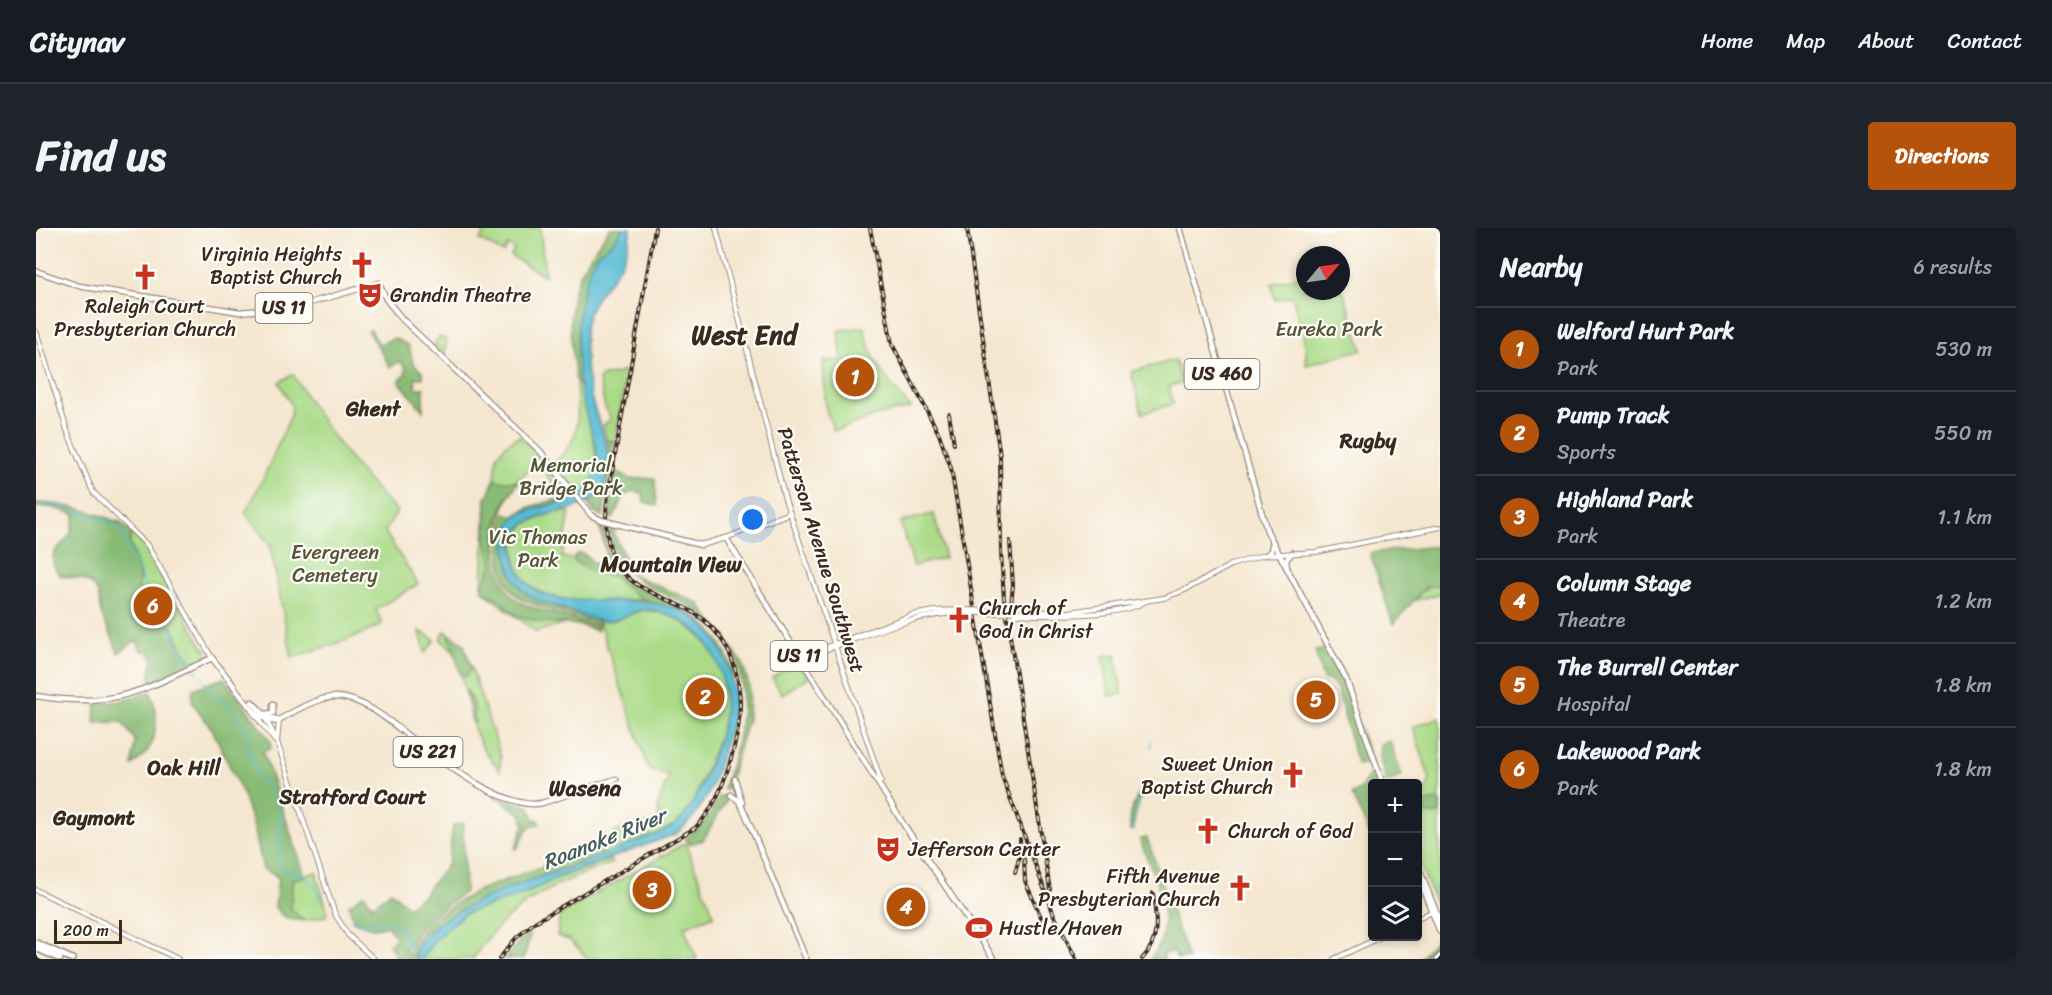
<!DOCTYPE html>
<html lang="en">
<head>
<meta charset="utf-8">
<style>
  :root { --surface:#171b24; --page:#20242c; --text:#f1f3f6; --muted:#9ea1a6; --line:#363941; --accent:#b45309 }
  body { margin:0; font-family:Sriracha,sans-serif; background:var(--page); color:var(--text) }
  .controls { position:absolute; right:18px; bottom:18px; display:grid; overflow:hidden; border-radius:6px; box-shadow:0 3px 9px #0003 }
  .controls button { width:54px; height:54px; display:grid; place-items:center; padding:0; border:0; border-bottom:2px solid var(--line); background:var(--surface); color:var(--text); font:30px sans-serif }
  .compass { position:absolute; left:1260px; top:18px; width:54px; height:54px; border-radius:50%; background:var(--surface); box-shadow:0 3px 9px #0003; rotate:61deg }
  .scale { position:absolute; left:18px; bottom:15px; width:68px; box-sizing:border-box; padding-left:6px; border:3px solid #3b2a1e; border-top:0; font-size:16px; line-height:21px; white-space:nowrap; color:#3b2a1e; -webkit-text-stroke:4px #fdfcf7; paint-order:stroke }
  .you { position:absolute; left:717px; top:292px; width:21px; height:21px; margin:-15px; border:4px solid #fff; border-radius:50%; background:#1a73e8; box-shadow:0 0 0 9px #1a73e833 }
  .badge { display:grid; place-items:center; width:39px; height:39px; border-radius:50%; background:var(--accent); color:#fff; font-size:20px; font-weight:700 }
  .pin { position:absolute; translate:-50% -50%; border:3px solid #fff; box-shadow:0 2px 6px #0006 }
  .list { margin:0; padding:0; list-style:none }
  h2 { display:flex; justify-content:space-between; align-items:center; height:78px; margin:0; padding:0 24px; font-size:26px }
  h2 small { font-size:20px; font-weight:400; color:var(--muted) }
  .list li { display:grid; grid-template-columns:39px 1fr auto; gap:18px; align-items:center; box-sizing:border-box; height:84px; padding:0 24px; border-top:2px solid var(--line) }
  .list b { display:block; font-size:22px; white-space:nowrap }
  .list p { margin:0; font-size:20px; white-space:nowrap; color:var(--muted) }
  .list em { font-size:20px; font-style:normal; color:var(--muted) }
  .icon { flex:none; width:33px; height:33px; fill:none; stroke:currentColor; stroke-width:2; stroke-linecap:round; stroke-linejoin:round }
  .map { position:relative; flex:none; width:1404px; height:731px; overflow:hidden; border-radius:6px }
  header { display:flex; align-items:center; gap:36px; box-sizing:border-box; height:84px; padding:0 30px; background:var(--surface); border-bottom:2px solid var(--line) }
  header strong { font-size:28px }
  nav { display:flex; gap:33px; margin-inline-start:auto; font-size:21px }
  .intro { display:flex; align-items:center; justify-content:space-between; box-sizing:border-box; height:144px; padding:0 36px }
  h1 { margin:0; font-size:42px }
  .button { padding:15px 27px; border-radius:6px; background:var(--accent); color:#fff; font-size:21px; font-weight:700 }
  main { display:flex; gap:36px; padding:0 36px }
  aside { flex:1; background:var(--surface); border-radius:6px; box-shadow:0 3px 9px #0003 }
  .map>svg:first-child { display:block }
</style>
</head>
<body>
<header>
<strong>Citynav</strong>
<nav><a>Home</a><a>Map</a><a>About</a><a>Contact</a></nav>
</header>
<div class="intro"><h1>Find us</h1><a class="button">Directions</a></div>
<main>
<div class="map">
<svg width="1404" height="731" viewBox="0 0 1404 731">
  <rect width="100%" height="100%" fill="#fdfcf7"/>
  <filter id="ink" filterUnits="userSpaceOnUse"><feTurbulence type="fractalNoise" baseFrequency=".0167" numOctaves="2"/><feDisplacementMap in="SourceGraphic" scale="12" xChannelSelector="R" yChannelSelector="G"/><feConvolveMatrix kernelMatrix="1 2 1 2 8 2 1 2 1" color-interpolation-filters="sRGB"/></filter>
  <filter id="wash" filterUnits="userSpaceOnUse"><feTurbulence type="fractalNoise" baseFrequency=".008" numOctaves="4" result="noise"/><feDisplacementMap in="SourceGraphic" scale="24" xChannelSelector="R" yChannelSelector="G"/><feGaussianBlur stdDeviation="1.35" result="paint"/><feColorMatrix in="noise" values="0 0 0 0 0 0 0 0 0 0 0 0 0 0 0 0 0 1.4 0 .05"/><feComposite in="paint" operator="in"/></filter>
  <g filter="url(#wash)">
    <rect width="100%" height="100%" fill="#f5e6cf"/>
    <g fill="#abdb89" stroke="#738254" stroke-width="1.5">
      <polygon points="444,0 504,0 509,48 475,28 478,21 472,17 467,25 444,12 449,3"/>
      <polygon points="1269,46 1269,63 1305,63 1305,57 1326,121 1270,137 1270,120 1257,71 1255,68 1239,72 1235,56"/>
      <path d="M828 99C833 130 855 159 875 180L842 187 798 203 790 182 787 133 806 132 802 103Z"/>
      <polygon points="403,109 411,112 408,127 398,117"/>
      <polygon points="1139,132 1146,155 1133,158 1137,176 1106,185 1095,144"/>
      <polygon points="591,143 579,214 571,212 567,197 575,191 569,179 563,152 565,149"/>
      <path d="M257 146C285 196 320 242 361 283L349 304 382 356 340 381 346 396C318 412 286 419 256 430L234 317 209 285 227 251 255 187 256 178 243 154Z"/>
      <path d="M545 155C549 190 586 266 527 273L508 242C545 216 543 199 540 156Z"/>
      <path d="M484 208 511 237 508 239 501 236C464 256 442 344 479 371 500 386 537 387 562 400L561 403C534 392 527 395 500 404L449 365 446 360 450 271 459 250 461 228 470 216Z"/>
      <path d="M519 284H534L526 329 573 339 609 372C557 371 470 388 479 308L489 296Z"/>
      <polygon points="898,286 909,330 878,338 864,294"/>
      <polygon points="82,293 105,314 173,428 115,455 114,448 117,430 112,423 105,423 82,354"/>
      <polygon points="1392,358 1404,358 1404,366 1377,373"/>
      <path d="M607 382C656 385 698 433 690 484 686 506 677 524 669 544 662 560 657 580 644 592 623 611 590 618 565 628 573 597 596 598 623 595L622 577 633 547 613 542 562 392H575Z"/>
      <polygon points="384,403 399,412 389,425"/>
      <polygon points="409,403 429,420 465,529 464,542 449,524 438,501 420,425 404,411"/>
      <polygon points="1080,426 1086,466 1073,468 1067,428"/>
      <polygon points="762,433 773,449 746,466 736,450"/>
      <polygon points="1404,489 1404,674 1400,677 1382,631 1382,584 1394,551 1377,499"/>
      <polygon points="649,615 678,687 648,699 661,731 552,731 534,712 521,708 524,686"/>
      <path d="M574 631 576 635C517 657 472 675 437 731H386L399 712 428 686 491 665 516 652Z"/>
      <polygon points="280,644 291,682 290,688 268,693 255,681 256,652"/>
    </g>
    <g fill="#88bb75" stroke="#62724a" stroke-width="1.5">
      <path d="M574 0H586C577 22 567 16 559 31 540 69 542 113 545 155L540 156C537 123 528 83 542 51 550 32 563 16 574 0Z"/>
      <polygon points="335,102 343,116 359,110 373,118 377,135 387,145 387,150 379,150 380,160 388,160 387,183 363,153 369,147 370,140 364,133 354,139 332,103"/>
      <path d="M571 212 579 214 567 288 559 285 552 276C572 260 576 237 571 212Z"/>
      <polygon points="579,242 593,251 619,250 621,278 608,274 607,265 597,263 588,268 577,291 572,290"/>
      <path d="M459 251 463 253H483C475 264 467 275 463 289 456 318 459 366 492 378 515 387 539 388 562 400L561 403 542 396 505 394 479 387 462 371 449 365 446 360 456 335 450 315V271Z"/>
      <path d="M525 270 526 273 491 283 473 297 475 346 503 373 561 392 563 398C541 386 515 384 492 374 459 360 460 314 469 285L476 289 491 280Z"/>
      <path d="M0 275C28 275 74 286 95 304L94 316 103 343 104 390 116 399 130 395 136 398 147 422 158 436 116 456 114 448 117 430 112 423H105L101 412 82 425C78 410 70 399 65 385 63 380 64 375 63 370 59 350 42 350 25 348 4 325 28 319 34 306 37 300 37 292 39 286L14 279H0Z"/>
      <path d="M563 296 567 297C572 371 620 358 663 391 681 405 691 424 698 445L696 448 682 416 662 394 640 381 601 369 578 349 555 343 539 334 538 328 543 325 549 327 559 336 568 330 570 324Z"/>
      <path d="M573 298 579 299 578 305 595 346 662 375 706 434 713 458 712 491 691 561H687C709 499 726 419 655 379 616 357 577 353 573 298Z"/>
      <polygon points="1403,318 1404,358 1392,358 1387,362 1357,396 1334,325"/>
      <polygon points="412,405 428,416 435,441 430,448 425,447"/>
      <polygon points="1289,421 1308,457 1336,535 1321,537 1301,460 1293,452 1287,451 1279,423"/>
      <path d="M188 450 234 512 235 520 227 524 269 648 256 652 255 681 268 693C254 692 247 691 239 679L242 649 227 641 217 596 206 564 176 501 156 474 157 461Z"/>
      <polygon points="431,462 438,477 439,495 436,494"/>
      <path d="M114 463C125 489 122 521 96 537L99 512 86 494 59 495 60 476 84 473Z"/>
      <polygon points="1354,513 1366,548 1351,554 1343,530 1344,516"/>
      <polygon points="1336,543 1339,544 1344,555 1336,556 1336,611 1316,566 1324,562"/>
      <path d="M1105 560C1106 576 1096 587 1098 602L1094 603V586Z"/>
      <polygon points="684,568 692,570 667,612 653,616 650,611 670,593"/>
      <polygon points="459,569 494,579 498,592 502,591 504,596 492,600 481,621 479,621 488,598 486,587"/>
      <polygon points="1404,571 1404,583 1400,587 1388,585 1382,595 1383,576"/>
      <path d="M427 595 429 664C405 681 373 701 368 731H361L353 716 361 710 351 698 337 700 318 694 313 677 328 666 337 678 355 663 372 679 387 667 412 636 417 598Z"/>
      <path d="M1111 610 1152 731H1141L1138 723 1127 726 1128 731H1114C1145 695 1117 649 1104 611Z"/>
      <path d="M568 615 565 628C524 643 380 682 378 731H371C378 699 414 678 441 663Z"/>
      <polygon points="494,707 488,731 469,731 485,711"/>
      <path d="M1402 709C1404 718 1404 724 1398 731H1384Z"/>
    </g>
    <g fill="#55bbd4" stroke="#487279" stroke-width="1.5">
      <path d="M586 0H595C593 10 592 21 587 31 575 57 549 73 549 106 549 125 551 150 555 169 563 200 584 232 564 264 547 291 472 278 477 322 490 425 644 318 689 430 701 460 701 479 691 509 677 553 676 575 640 606L523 649 491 665 428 686 399 712 386 731H379C381 684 502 650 540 637 566 628 591 616 618 607 627 603 638 599 645 591 656 579 663 562 669 548 686 507 698 472 679 430 672 416 664 404 650 396 639 389 621 380 607 382 592 385 580 396 564 393 543 388 524 378 503 373 486 365 477 354 473 336 452 255 539 297 557 251 568 226 554 204 548 180 542 156 540 124 542 99 544 78 549 41 563 25 574 13 578 20 586 0Z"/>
      <polygon points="109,374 114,375 130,392 116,397 105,390"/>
    </g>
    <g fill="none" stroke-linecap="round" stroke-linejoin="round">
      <g stroke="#55bbd4" stroke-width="1.5">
        <polyline points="0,276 14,277 71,292 84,299 117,377 132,390 137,409 156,436"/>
        <polyline points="159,441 162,445"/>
        <polyline points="165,448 166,450"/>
        <polyline points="168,453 183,472 199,483 210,501 210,515 223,550 240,568 245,586 243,635 249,643 264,645 279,658 286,673"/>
        <polyline points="1115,519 1116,512"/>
        <polyline points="1095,602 1106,561"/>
        <polyline points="1399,670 1400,658 1404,653"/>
        <polyline points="315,692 327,696 347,694 362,697 372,717 380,723"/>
        <polyline points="1388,731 1398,721 1401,709"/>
      </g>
    </g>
  </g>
  <g filter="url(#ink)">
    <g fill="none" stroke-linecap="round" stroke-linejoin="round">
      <g stroke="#988876" stroke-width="6">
        <g id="secondary">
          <polyline points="680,0 749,271 845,553"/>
          <polyline points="0,103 32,205 57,264 111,317 176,430"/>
          <polyline points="690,310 754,285"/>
          <polyline points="1000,384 1033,384 1128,370 1149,362 1195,337 1227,327 1280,324 1404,299"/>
          <path d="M1000 387C1029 387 1086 388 1110 373"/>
          <path d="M771 428C822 412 873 385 927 385"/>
          <polyline points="764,429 876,387 899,383 926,382"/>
          <polyline points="216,483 239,513"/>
          <polyline points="230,492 239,508 299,686 312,707 338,731"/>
          <polyline points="241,515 243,492"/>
          <polyline points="0,662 142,731"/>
          <polyline points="1382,691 1397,683"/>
          <polyline points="1298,731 1347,708"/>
        </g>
      </g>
      <g stroke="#988876" stroke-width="7">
        <g id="primary">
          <polyline points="1144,0 1231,303 1310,451 1347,556"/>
          <polyline points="0,43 43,58 204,84 263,78 343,55 350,71 366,91 504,223 555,287 565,292"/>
          <polyline points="577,295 665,317 690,310 868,597 958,731"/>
          <polyline points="1230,327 1235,323 1236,317"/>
          <polyline points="1251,340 1250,332 1256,325"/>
          <path d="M195 454C204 467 223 496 241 493 257 484 281 469 300 469 330 470 358 497 380 514 407 535 472 583 506 575L580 551"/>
          <path d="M0 468C81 481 106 462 176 430L195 454"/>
          <polyline points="216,474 230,488 243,492"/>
          <polyline points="228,486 237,485 237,476"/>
          <polyline points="699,551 706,575"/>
          <polyline points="695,567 703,573 709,585 770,731"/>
          <polyline points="1382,638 1404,694"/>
          <polyline points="1382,649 1404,704"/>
        </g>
      </g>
      <g stroke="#988876" stroke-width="8">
        <g id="highway">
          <polyline points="0,715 36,731"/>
          <polyline points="0,720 24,731"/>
          <polyline points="1402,731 1404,729"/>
        </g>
      </g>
      <use href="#secondary" stroke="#fff" stroke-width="4"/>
      <use href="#primary" stroke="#fff" stroke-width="4.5"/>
      <use href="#highway" stroke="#fff" stroke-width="5"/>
      <g stroke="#3b2a1e" stroke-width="4">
        <g id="rail">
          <polyline points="834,0 856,116 903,206 915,240 966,548 1018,687 1040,731"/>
          <polyline points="931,0 964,228 965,325 968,370 1014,662"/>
          <polyline points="913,186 918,216"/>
          <polyline points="974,313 977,357 975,377"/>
          <polyline points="988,631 989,653 1009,698"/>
          <polyline points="979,645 984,627 984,611"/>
          <path d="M463 731 480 710 499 694 659 600C681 579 691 547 698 519 711 471 704 414 658 385 643 375 625 370 609 361 572 343 566 304 572 267L619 0"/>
          <path d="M1106 731C1125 711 1120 689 1117 665"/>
        </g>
      </g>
      <use href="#rail" stroke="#fdfcf7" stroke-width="1.5" stroke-dasharray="4.5" stroke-linecap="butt"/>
      <g stroke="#988876" stroke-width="6" stroke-linecap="butt">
        <g id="secondary-bridge">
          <polyline points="926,382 1000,384"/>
          <polyline points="927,385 968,385"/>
          <polyline points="979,386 1000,387"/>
        </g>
      </g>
      <g stroke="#988876" stroke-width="7" stroke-linecap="butt">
        <polyline id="primary-bridge" points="565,292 577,295"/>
      </g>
      <use href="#secondary-bridge" stroke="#fff" stroke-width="4"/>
      <use href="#primary-bridge" stroke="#fff" stroke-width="4.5"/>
    </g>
  </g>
  <defs>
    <g id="church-bare" transform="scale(2.07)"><path d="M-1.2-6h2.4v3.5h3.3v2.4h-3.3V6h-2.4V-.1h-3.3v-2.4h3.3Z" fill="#c8321e" stroke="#fdfcf7" stroke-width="2.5" paint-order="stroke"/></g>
    <g id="theatre-bare" transform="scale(2.07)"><path d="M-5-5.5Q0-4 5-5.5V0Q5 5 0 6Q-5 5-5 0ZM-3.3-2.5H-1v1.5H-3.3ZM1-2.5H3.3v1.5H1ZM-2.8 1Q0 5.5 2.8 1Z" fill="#c8321e" stroke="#fdfcf7" stroke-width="2.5" paint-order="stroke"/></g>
    <g id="stadium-bare" transform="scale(2.07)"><path d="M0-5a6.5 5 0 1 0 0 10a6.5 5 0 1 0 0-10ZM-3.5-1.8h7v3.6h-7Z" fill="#c8321e" stroke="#fdfcf7" stroke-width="2.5" paint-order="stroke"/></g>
  </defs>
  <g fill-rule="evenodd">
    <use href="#church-bare" x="326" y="37"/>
    <use href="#church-bare" x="109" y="49"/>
    <use href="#theatre-bare" x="334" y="67"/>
    <use href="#church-bare" x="923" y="392"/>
    <use href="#church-bare" x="1257" y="547"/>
    <use href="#church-bare" x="1172" y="603"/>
    <use href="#theatre-bare" x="852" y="621"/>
    <use href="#church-bare" x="1204" y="660"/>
    <use href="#stadium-bare" x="943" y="700"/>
  </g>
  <g text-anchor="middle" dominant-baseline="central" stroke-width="4.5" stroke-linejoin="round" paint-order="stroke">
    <g fill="#fdfcf7" stroke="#75695f" stroke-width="1.5">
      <rect x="219.5" y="65" width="57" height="30" rx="4.5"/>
      <rect x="1148.5" y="131" width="75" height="30" rx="4.5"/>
      <rect x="734.5" y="413" width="57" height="30" rx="4.5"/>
      <rect x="357.5" y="509" width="69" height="30" rx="4.5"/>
    </g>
    <g font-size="18" font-weight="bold" fill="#3b2a1e">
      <text x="248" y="80">US 11</text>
      <text x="1186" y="146">US 460</text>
      <text x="763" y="428">US 11</text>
      <text x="392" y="524">US 221</text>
    </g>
    <g font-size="20" fill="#3b2a1e" stroke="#fdfcf7" text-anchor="start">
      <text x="306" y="26" text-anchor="end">Virginia Heights<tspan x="306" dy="23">Baptist Church</tspan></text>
      <text x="354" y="67">Grandin Theatre</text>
      <text x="109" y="78" text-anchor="middle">Raleigh Court<tspan x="109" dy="23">Presbyterian Church</tspan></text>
      <text x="943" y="380">Church of<tspan x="943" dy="23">God in Christ</tspan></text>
      <text x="1237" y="536" text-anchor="end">Sweet Union<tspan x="1237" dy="23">Baptist Church</tspan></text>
      <text x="1192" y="603">Church of God</text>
      <text x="872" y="621">Jefferson Center</text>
      <text x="1184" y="648" text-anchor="end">Fifth Avenue<tspan x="1184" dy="23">Presbyterian Church</tspan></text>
      <text x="963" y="700">Hustle/Haven</text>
    </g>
    <g font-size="20" fill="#575639" stroke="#fdfcf7">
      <text x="1293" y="101">Eureka Park</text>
      <text x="535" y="237">Memorial<tspan x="535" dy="23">Bridge Park</tspan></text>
      <text x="502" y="309">Vic Thomas<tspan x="502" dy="23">Park</tspan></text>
      <text x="299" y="324">Evergreen<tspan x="299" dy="23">Cemetery</tspan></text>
    </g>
    <g font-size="20" fill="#3b2a1e" stroke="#fdfcf7">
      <text transform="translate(785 322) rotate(73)">Patterson Avenue Southwest</text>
    </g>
    <g font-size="21" font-weight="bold" fill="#3b2a1e" stroke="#fdfcf7">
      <text x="337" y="181">Ghent</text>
      <text x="1332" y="213">Rugby</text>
      <text x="148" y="540">Oak Hill</text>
      <text x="317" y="569">Stratford Court</text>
      <text x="58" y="590">Gaymont</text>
    </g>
    <g font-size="21" font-style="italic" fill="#445d5e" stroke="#fdfcf7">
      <text transform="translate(568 611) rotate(-22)">Roanoke River</text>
    </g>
    <g font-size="22" font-weight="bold" fill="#3b2a1e" stroke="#fdfcf7">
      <text x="635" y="336">Mountain View</text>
      <text x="549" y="560">Wasena</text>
    </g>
    <g font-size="26" font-weight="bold" fill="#3b2a1e" stroke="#fdfcf7">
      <text x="708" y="107">West End</text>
    </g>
  </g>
</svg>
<div class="controls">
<button>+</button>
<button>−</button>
<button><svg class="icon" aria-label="layers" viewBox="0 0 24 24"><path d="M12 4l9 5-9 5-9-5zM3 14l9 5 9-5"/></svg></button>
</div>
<svg class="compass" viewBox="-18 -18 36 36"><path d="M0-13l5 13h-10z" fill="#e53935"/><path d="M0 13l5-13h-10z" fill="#9ea1a6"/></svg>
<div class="scale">200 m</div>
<div class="you"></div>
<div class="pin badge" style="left:819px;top:149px">1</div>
<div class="pin badge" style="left:669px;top:469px">2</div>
<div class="pin badge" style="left:616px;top:662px">3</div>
<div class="pin badge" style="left:870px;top:679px">4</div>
<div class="pin badge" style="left:1280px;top:472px">5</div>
<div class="pin badge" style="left:117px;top:378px">6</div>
</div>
<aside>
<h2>Nearby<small>6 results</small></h2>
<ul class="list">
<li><span class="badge">1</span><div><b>Welford Hurt Park</b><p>Park</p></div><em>530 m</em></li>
<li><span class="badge">2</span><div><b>Pump Track</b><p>Sports</p></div><em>550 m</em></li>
<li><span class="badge">3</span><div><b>Highland Park</b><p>Park</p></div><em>1.1 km</em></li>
<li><span class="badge">4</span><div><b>Column Stage</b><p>Theatre</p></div><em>1.2 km</em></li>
<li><span class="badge">5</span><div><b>The Burrell Center</b><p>Hospital</p></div><em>1.8 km</em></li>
<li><span class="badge">6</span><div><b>Lakewood Park</b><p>Park</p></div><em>1.8 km</em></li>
</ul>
</aside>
</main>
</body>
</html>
